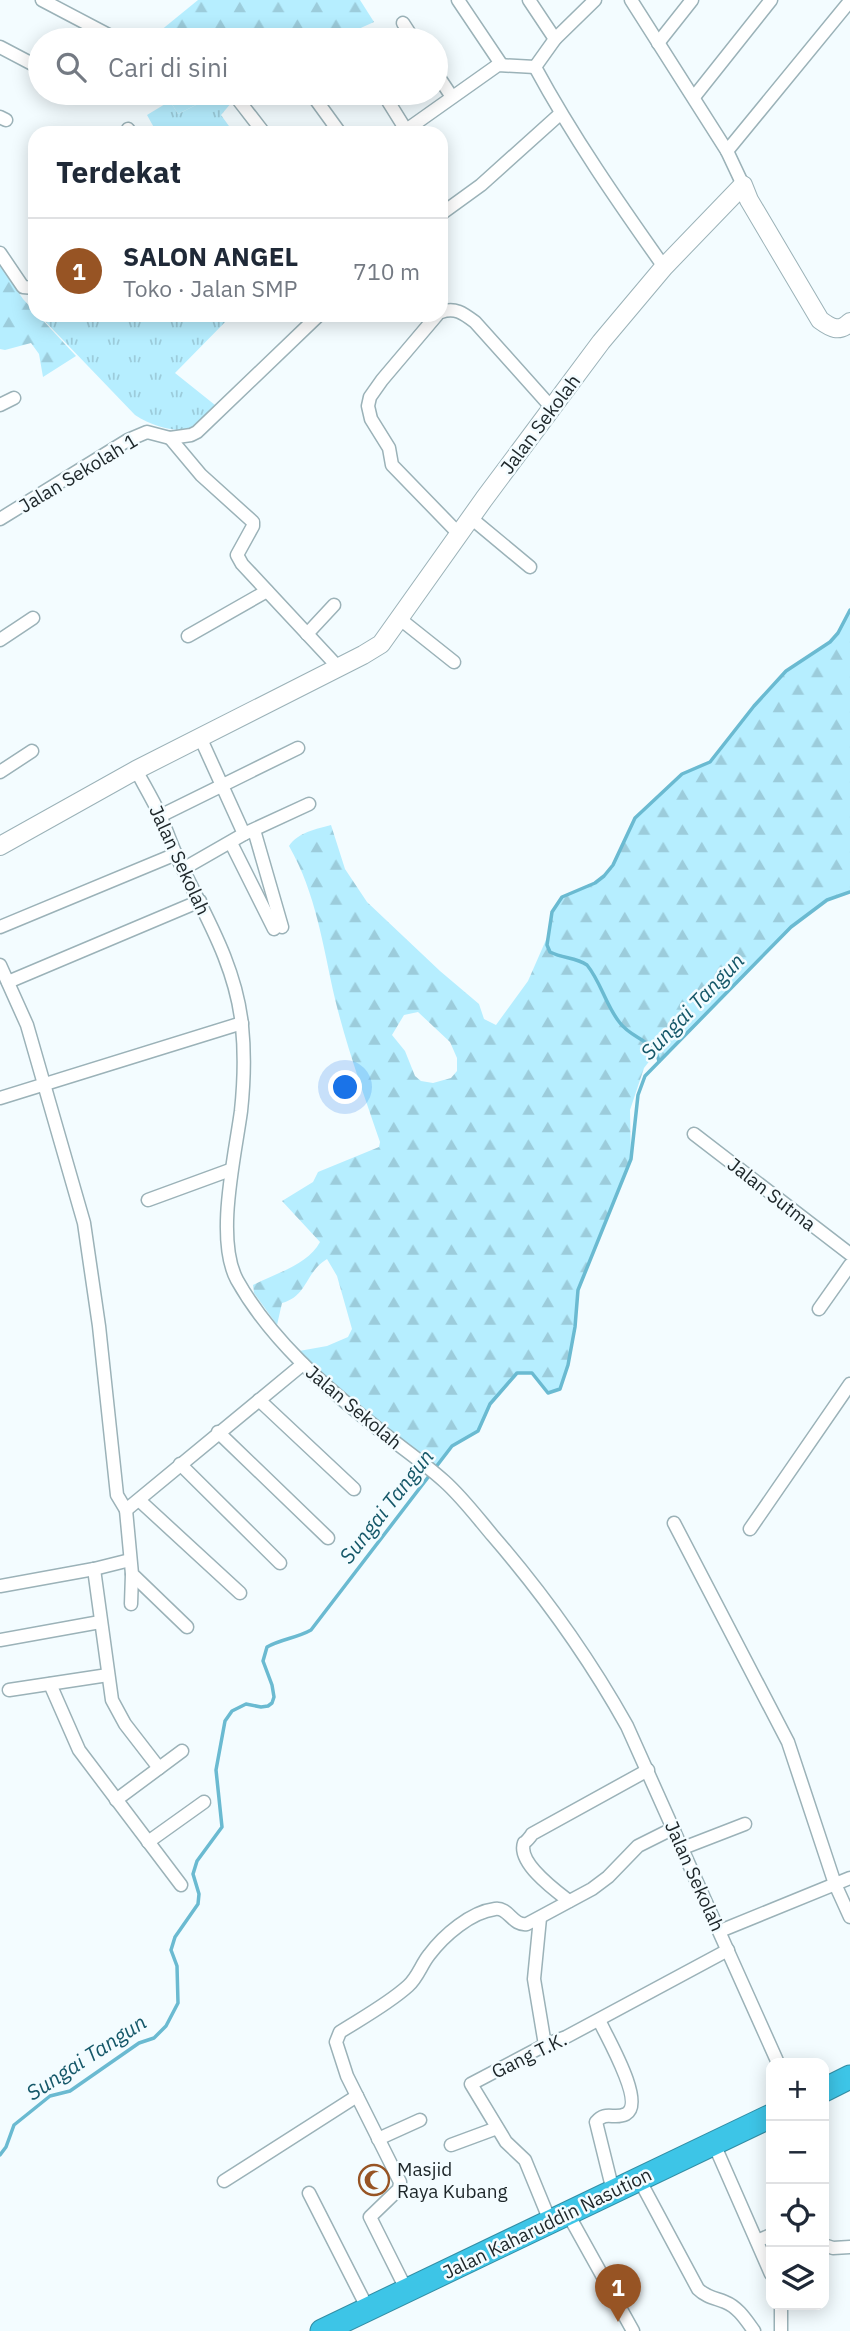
<!DOCTYPE html>
<html lang="id">
<head>
<meta charset="utf-8">
<style>
  :root { --surface:#fff; --page:#f6f6f7; --text:#1f2937; --muted:#747a83; --line:#e0e1e3; --accent:#975424 }
  body { margin:0; font-family:"IBM Plex Sans",sans-serif; background:var(--page); color:var(--text) }
  .controls { position:absolute; right:21px; bottom:21px; display:grid; overflow:hidden; border-radius:14px; box-shadow:0 4px 18px #0003 }
  .controls button { width:63px; height:63px; display:grid; place-items:center; padding:0; border:0; border-bottom:2px solid var(--line); background:var(--surface); color:var(--text); font:35px sans-serif }
  .you { position:absolute; left:346px; top:1088px; width:24px; height:24px; margin:-18px; border:5px solid #fff; border-radius:50%; background:#1a73e8; box-shadow:0 0 0 10px #1a73e833 }
  .badge { display:grid; place-items:center; width:46px; height:46px; border-radius:50%; background:var(--accent); color:#fff; font-size:23px; font-weight:700 }
  .pin { position:absolute; translate:-50% -58px; filter:drop-shadow(0 2px 4px #0008) }
  .pin::after { content:''; position:absolute; top:37px; width:24px; height:21px; background:inherit; clip-path:polygon(0 0,100% 0,50% 100%) }
  .list { margin:0; padding:0; list-style:none }
  h2 { display:flex; justify-content:space-between; align-items:center; height:91px; margin:0; padding:0 28px; font-size:30px }
  h2 small { font-size:23px; font-weight:400; color:var(--muted) }
  .list li { display:grid; grid-template-columns:46px 1fr auto; gap:21px; align-items:center; box-sizing:border-box; height:105px; padding:0 28px; border-top:2px solid var(--line) }
  .list b { display:block; font-size:26px; white-space:nowrap }
  .list p { margin:0; font-size:23px; white-space:nowrap; color:var(--muted) }
  .list em { font-size:23px; font-style:normal; color:var(--muted) }
  .icon { flex:none; width:38px; height:38px; fill:none; stroke:currentColor; stroke-width:2; stroke-linecap:round; stroke-linejoin:round }
  .map { position:relative; flex:none; width:850px; height:2331px; overflow:hidden }
  .search { position:absolute; background:var(--surface); box-shadow:0 4px 18px #0003; left:28px; top:28px; width:420px; height:77px; display:flex; align-items:center; gap:18px; box-sizing:border-box; padding:0 24px; border-radius:38px; color:var(--muted); font-size:26px }
  .panel { position:absolute; background:var(--surface); box-shadow:0 4px 18px #0003; left:28px; top:126px; width:420px; height:196px; border-radius:21px }
  .map>svg:first-child { display:block }
</style>
</head>
<body>
<div class="map">
<svg width="850" height="2331" viewBox="0 0 850 2331">
  <defs>
    <pattern id="grass-tufts" width="24" height="20" patternUnits="userSpaceOnUse" patternTransform="scale(1.75)"><rect width="24" height="20" fill="#b6eeff"/><path d="M3 7l-1-3M5 7V3M7 7l1-3M15 17l-1-3M17 17v-4M19 17l1-3" fill="none" stroke="#9cccdb"/></pattern>
    <pattern id="forest-firs" width="22" height="20" patternUnits="userSpaceOnUse" patternTransform="scale(1.75)"><rect width="22" height="20" fill="#b6eeff"/><path d="M5 1l3.5 6h-7zM16 11l3.5 6h-7z" fill="#9cccdb"/></pattern>
  </defs>
  <rect width="100%" height="100%" fill="#f3fcff"/>
  <g fill="url(#grass-tufts)">
    <polygon points="220,93 227,93 232,102 221,115 234,133 157,133 147,115 170,101 178,114"/>
    <path d="M39 315H232L175 373 215 405 193 430C172 432 152 426 135 415Z"/>
  </g>
  <g fill="url(#forest-firs)" fill-rule="evenodd">
    <polygon points="198,0 360,0 374,22 334,40 149,40"/>
    <polygon points="165,93 220,93 178,114"/>
    <polygon points="0,265 23,299 35,312 35,315 38,315 76,356 43,377 39,354 31,343 5,350 0,349"/>
    <path d="M850 610V892L827 900 791 927 659 1061 657 1052 650 1046 651 1059 644 1068 630 1110 631 1159 578 1290 575 1328 568 1365 560 1389 548 1393 532 1373H516L490 1404 478 1431 452 1446 436 1467 367 1415 299 1351 327 1346 348 1337 352 1329 337 1276 327 1259C305 1272 308 1296 282 1303L277 1325 254 1293 253 1285C274 1274 308 1265 320 1242L282 1201 313 1182 318 1172 379 1147 380 1142C364 1095 347 1048 335 999 323 946 316 893 289 846 298 832 317 829 331 825L345 869 367 902 440 971 479 1004 484 1019 496 1025 528 981 549 933 552 912 562 897 595 883 604 876 613 865 635 818 682 774 709 762 754 706 786 671 829 642 838 633ZM418 1012 450 1042 457 1058V1071L451 1078 433 1083 421 1081 415 1076 405 1051 392 1035 404 1015Z"/>
  </g>
  <g fill="none" stroke-linecap="round" stroke-linejoin="round">
    <g stroke="#6abad1" stroke-width="3.5">
      <path d="M659 1061C654 1040 632 1039 620 1023 606 1006 601 982 587 965 575 957 564 959 550 952L547 945 552 912 562 897 595 883 604 876 613 865 635 818 682 774 710 762 754 706 786 671 830 642 838 633 850 610"/>
      <path d="M0 2155 6 2147 14 2125 50 2096 70 2091 139 2043 154 2038 166 2026 178 2003 177 1966 171 1950 175 1937 198 1904 199 1894 193 1874 197 1861 222 1827 216 1770 225 1721 232 1711 246 1704 261 1707 268 1706 272 1703 274 1697 272 1685 263 1661 267 1647C281 1639 297 1638 311 1630L452 1446 478 1431 490 1404 517 1373H532L548 1393 560 1389 568 1365 575 1327 578 1290 631 1159 638 1095 645 1076 791 927 827 900 850 892"/>
    </g>
    <g stroke="#9bb2b8" stroke-width="15">
      <g id="street">
        <polyline points="42,0 118,40"/>
        <polyline points="458,0 501,64"/>
        <polyline points="529,0 555,39"/>
        <path d="M595 0 555 39 535 67C573 137 618 202 664 267"/>
        <polyline points="631,0 727,151 743,185"/>
        <polyline points="403,23 414,40"/>
        <polyline points="658,43 692,0"/>
        <polyline points="0,47 40,68"/>
        <polyline points="436,73 452,97"/>
        <polyline points="233,93 264,133"/>
        <polyline points="311,93 340,133"/>
        <polyline points="383,93 406,130"/>
        <polyline points="694,97 771,0"/>
        <polyline points="0,117 6,120"/>
        <polyline points="128,129 131,133"/>
        <polyline points="402,133 498,65 535,67"/>
        <polyline points="727,151 850,1"/>
        <polyline points="441,214 481,185 560,114"/>
        <polyline points="0,253 23,287 35,288"/>
        <path d="M441 312C455 307 463 313 475 322L552 408"/>
        <polyline points="437,315 382,380 370,397 368,406 371,419 389,448 392,465 459,534"/>
        <polyline points="0,405 14,398"/>
        <polyline points="170,438 201,475 253,522 253,526 237,555 242,564 338,667"/>
        <polyline points="471,518 530,567"/>
        <polyline points="0,519 128,440 147,432 170,438 191,435 197,432 319,315"/>
        <polyline points="400,619 454,662"/>
        <polyline points="307,634 334,605"/>
        <polyline points="188,636 267,591"/>
        <polyline points="0,640 33,618"/>
        <polyline points="200,737 244,834"/>
        <path d="M136 770C144 785 153 800 160 815 166 829 171 844 177 857 203 912 236 964 242 1026 245 1055 244 1083 241 1111 235 1156 215 1239 237 1280 270 1339 324 1386 377 1428 399 1446 423 1462 444 1481 462 1497 477 1517 493 1536 544 1595 589 1658 627 1726L778 2063"/>
        <polyline points="0,772 32,751"/>
        <polyline points="160,816 298,748"/>
        <polyline points="254,830 282,927"/>
        <polyline points="231,843 274,929"/>
        <polyline points="183,869 244,834 309,804"/>
        <polyline points="0,927 176,854"/>
        <polyline points="0,965 27,1025 84,1223 99,1326 117,1495 126,1510 303,1364"/>
        <polyline points="8,982 200,901"/>
        <polyline points="0,1098 242,1023"/>
        <polyline points="694,1134 850,1254"/>
        <polyline points="148,1200 230,1170"/>
        <polyline points="819,1309 850,1265"/>
        <polyline points="259,1400 354,1489"/>
        <polyline points="218,1432 328,1538"/>
        <polyline points="180,1464 280,1563"/>
        <polyline points="140,1501 240,1593"/>
        <polyline points="126,1510 132,1574 187,1627"/>
        <polyline points="674,1523 788,1742 835,1884 850,1917"/>
        <polyline points="750,1529 850,1384"/>
        <polyline points="94,1569 112,1700 125,1724 159,1768"/>
        <polyline points="0,1586 94,1569 130,1560"/>
        <polyline points="131,1604 132,1574"/>
        <polyline points="0,1640 100,1622"/>
        <polyline points="50,1684 79,1750 181,1885"/>
        <polyline points="9,1690 108,1675"/>
        <polyline points="116,1800 182,1751"/>
        <polyline points="148,1842 204,1802"/>
        <polyline points="683,1848 745,1824"/>
        <path d="M569 1901C556 1891 517 1863 524 1843 525 1843 532 1835 532 1834L648 1770"/>
        <polyline points="540,1918 534,1979 545,2045"/>
        <polyline points="720,1931 850,1878"/>
        <path d="M599 2020C606 2036 646 2103 626 2114 614 2120 606 2110 596 2122L613 2191"/>
        <polyline points="378,2139 420,2120"/>
        <polyline points="714,2144 771,2274"/>
        <polyline points="451,2145 497,2128"/>
        <path d="M639 2179 698 2289C706 2297 715 2298 725 2302 738 2307 746 2320 754 2331"/>
        <polyline points="224,2181 357,2096"/>
        <polyline points="309,2193 368,2309"/>
        <polyline points="568,2214 633,2331"/>
        <polyline points="550,2221 525,2160 506,2142 471,2084 545,2045 566,2037 728,1950"/>
        <polyline points="757,2241 771,2235"/>
        <polyline points="824,2245 833,2248 850,2247"/>
        <path d="M407 2291 370 2217 399 2189 400 2182 347 2076 336 2042 340 2032C362 2018 388 2004 408 1986 418 1977 421 1965 429 1955 444 1935 471 1912 495 1909 509 1907 512 1926 527 1924L592 1889 608 1877 638 1846 674 1828"/>
        <polyline points="781,2331 781,2305"/>
      </g>
    </g>
    <g stroke="#9bb2b8" stroke-width="20">
      <path id="secondary" d="M0 846 136 770 363 655 381 644 484 499 601 342 664 267 743 185 749 200 820 320C831 328 839 333 850 322"/>
    </g>
    <g stroke="#328da4" stroke-width="25">
      <g id="highway">
        <polyline points="824,2090 850,2077"/>
        <polyline points="322,2331 771,2116"/>
      </g>
    </g>
    <use href="#street" stroke="#fff" stroke-width="12"/>
    <use href="#secondary" stroke="#fff" stroke-width="18"/>
    <use href="#highway" stroke="#3dc5e7" stroke-width="23"/>
  </g>
  <defs>
    <g id="mosque-ring" transform="scale(1.575)"><circle r="9.5" fill="#f3fcff" stroke="#975424" stroke-width="1.5"/><path d="M3.5-4.9A6 6 0 1 0 3.5 4.9A5 5 0 1 1 3.5-4.9Z" fill="#975424"/></g>
  </defs>
  <g fill-rule="evenodd">
    <use href="#mosque-ring" x="374" y="2180"/>
  </g>
  <g text-anchor="middle" dominant-baseline="central" stroke-width="5" stroke-linejoin="round" paint-order="stroke">
    <g font-size="19" fill="#1d2629" stroke="#f3fcff">
      <text transform="translate(540 424) rotate(-53)">Jalan Sekolah</text>
      <text transform="translate(78 473) rotate(-31)">Jalan Sekolah 1</text>
      <text transform="translate(180 860) rotate(65)">Jalan Sekolah</text>
      <text transform="translate(772 1194) rotate(38)">Jalan Sutma</text>
      <text transform="translate(354 1407) rotate(40)">Jalan Sekolah</text>
      <text transform="translate(695 1876) rotate(66)">Jalan Sekolah</text>
      <text transform="translate(529 2055) rotate(-26)">Gang T.K.</text>
      <text transform="translate(547 2223) rotate(-26)">Jalan Kaharuddin Nasution</text>
    </g>
    <g font-size="19" fill="#1d2629" stroke="#f3fcff" text-anchor="start">
      <text x="397" y="2169">Masjid<tspan x="397" dy="22">Raya Kubang</tspan></text>
    </g>
    <g font-size="21" font-style="italic" fill="#155869" stroke="#f3fcff">
      <text transform="translate(692 1006) rotate(-46)">Sungai Tangun</text>
      <text transform="translate(386 1506) rotate(-52)">Sungai Tangun</text>
      <text transform="translate(86 2057) rotate(-33)">Sungai Tangun</text>
    </g>
  </g>
</svg>
<div class="controls">
<button>+</button>
<button>−</button>
<button><svg class="icon" aria-label="locate" viewBox="0 0 24 24"><circle cx="12" cy="12" r="6"/><path d="M12 2v4M12 18v4M2 12h4M18 12h4"/></svg></button>
<button><svg class="icon" aria-label="layers" viewBox="0 0 24 24"><path d="M12 4l9 5-9 5-9-5zM3 14l9 5 9-5"/></svg></button>
</div>
<div class="you"></div>
<div class="pin badge" style="left:618px;top:2322px">1</div>
<div class="search"><svg class="icon" aria-label="search" viewBox="0 0 24 24"><circle cx="10" cy="10" r="6"/><path d="M15 15l6 6"/></svg>Cari di sini</div>
<section class="panel">
<h2>Terdekat<small></small></h2>
<ul class="list">
<li><span class="badge">1</span><div><b>SALON ANGEL</b><p>Toko · Jalan SMP</p></div><em>710 m</em></li>
</ul>
</section>
</div>
</body>
</html>
